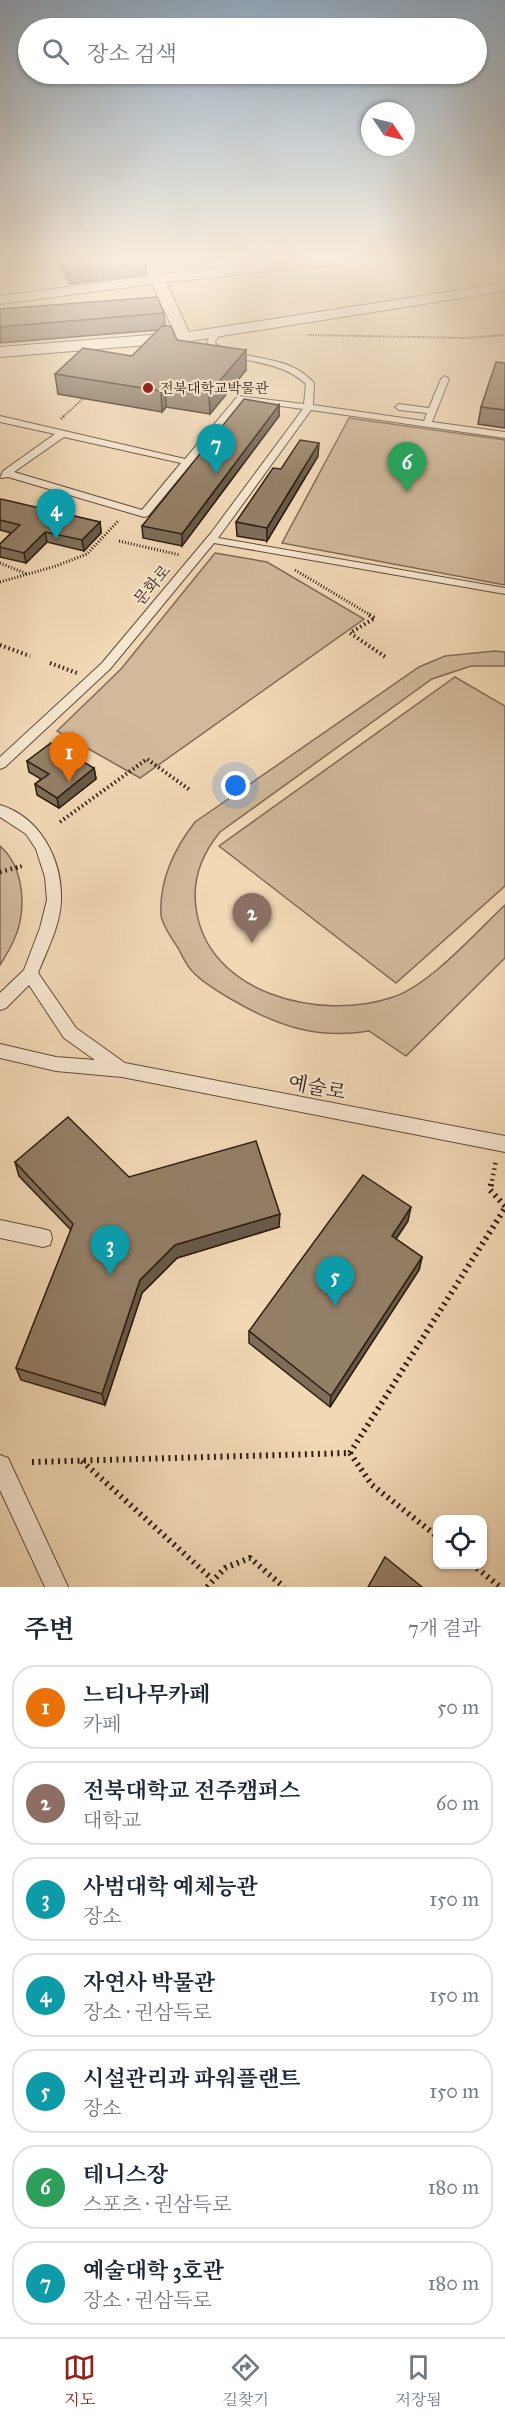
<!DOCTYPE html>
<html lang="ko">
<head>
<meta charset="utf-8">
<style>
  :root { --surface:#fff; --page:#f2f2f3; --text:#1f2937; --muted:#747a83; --line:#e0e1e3; --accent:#8f2418 }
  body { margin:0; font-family:"IM FELL Great Primer","Noto Serif KR",serif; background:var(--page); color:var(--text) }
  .controls { position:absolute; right:18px; bottom:18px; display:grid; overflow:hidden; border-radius:12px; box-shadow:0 2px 4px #0004 }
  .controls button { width:54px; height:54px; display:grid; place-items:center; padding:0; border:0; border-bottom:2px solid var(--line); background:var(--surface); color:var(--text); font:30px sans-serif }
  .compass { position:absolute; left:361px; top:102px; width:54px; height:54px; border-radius:50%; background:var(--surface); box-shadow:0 2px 4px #0004; rotate:125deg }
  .you { position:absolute; left:236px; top:786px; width:21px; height:21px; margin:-15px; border:4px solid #fff; border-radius:50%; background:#1a73e8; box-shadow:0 0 0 9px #1a73e833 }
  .badge { display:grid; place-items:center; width:39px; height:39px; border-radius:50%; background:var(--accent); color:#fff; font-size:20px; font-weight:700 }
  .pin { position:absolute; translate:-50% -50px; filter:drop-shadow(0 2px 3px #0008) }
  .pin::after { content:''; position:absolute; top:32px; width:21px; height:18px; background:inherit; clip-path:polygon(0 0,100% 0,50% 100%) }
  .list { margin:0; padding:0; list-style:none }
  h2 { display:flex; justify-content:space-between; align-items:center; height:78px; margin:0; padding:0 24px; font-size:26px }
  h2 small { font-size:20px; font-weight:400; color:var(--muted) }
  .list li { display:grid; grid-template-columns:39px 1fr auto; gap:18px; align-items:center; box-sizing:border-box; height:84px; margin:0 12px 12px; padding:0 12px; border:2px solid var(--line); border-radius:24px }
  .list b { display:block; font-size:22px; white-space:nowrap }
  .list p { margin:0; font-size:20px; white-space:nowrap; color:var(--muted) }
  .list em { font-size:20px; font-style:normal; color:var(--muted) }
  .icon { flex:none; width:33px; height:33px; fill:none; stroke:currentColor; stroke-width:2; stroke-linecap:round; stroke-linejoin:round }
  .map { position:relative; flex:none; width:505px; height:1587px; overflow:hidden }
  .search { position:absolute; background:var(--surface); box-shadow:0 2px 4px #0004; left:18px; right:18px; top:18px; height:66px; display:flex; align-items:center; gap:15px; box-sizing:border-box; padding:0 21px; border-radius:33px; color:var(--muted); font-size:22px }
  .sheet { height:750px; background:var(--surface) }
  nav { display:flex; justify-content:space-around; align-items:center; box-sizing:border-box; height:84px; border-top:2px solid var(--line); background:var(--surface); font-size:16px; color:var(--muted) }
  nav a { display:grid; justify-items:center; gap:3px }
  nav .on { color:var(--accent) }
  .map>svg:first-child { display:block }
</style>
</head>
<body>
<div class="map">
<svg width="505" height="1587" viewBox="0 0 505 1587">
  <rect width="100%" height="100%" fill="#f2d9b6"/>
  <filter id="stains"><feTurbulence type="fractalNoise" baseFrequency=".00333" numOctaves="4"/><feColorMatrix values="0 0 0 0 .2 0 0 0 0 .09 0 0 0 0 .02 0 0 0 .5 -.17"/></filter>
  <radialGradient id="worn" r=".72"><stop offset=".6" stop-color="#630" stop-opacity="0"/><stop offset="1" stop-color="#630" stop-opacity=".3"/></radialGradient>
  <g fill="#d1b99a" stroke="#806b56" stroke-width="1.5">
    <polygon points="349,418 505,440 505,585 282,543"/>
    <polygon points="215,553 267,562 364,619 140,778 57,731 121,669"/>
    <path d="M495 651 505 652V666H471L432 679 220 832C202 854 192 879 196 907 206 994 321 1022 393 997 430 985 476 932 505 905V958L406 1056 369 1031C315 1040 275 1025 229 998 217 991 202 982 192 971 186 965 182 955 178 948 172 939 162 925 161 915 159 880 174 849 195 822L419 667 445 656Z"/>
    <polygon points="455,677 505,706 505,886 396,983 219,846"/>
    <path d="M0 846C25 868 27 911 14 940 10 949 5 957 0 965Z"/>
  </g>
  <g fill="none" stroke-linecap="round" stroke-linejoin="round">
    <g stroke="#604c3a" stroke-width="2">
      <g id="service">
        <path d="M228 329H231V333L219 336 215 341 216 345C247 362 288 353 314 383L313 405 424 421 427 413 399 410 395 407 399 404 429 408 441 379 445 376 449 379 432 422 505 432V438L311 410 218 538 505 588V594L214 543 110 669 5 767 0 769V757L102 663 211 533 303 409 243 401 148 516 144 517 8 477 0 478 3 471 55 434 0 422V416L185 459 238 396 304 404 306 384C278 358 239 364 209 348L207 341 213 332ZM64 437 181 463 142 510 14 472Z"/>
        <path d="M0 805C40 817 62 859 61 899 61 924 47 950 38 973L76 1028 125 1063 505 1136V1152L122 1077 56 1071 0 1058V1044L56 1057 95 1060 64 1038 29 985 6 1008 0 1010V993L24 970 40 928 47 900 45 877 36 849 26 834 0 817Z"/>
        <polygon points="0,1220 43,1229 50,1231 52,1238 50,1245 43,1247 0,1238"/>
        <polygon points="0,1455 8,1458 68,1587 45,1587 0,1490"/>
      </g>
    </g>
    <g stroke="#604c3a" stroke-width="2">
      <g id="minor">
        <polygon points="6,259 32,259 30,262 0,268 0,260"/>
        <polygon points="141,259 155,259 162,274 313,259 356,259 349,263 166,282 189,332 505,283 505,291 184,342 0,357 0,347 175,333 152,284 0,304 0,296 149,276"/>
      </g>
    </g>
    <g stroke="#2f1d11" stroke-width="2" stroke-dasharray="1 1.5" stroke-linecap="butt">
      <polyline points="308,335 467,338 505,335"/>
      <polyline points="63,417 87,395"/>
    </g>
    <g stroke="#2f1d11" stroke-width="3" stroke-dasharray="1 2" stroke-linecap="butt">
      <polyline points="61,419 65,415"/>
      <polyline points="119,541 180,555"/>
      <polyline points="0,563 27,574"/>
      <polyline points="295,570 372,616"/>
      <polyline points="0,582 56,566 87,554 119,520"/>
    </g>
    <g stroke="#2f1d11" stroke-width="4" stroke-dasharray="1.5 3" stroke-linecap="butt">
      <polyline points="369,615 375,618 350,633 387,658"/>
      <polyline points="0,645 30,656"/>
      <polyline points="50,663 77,673"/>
      <polyline points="60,822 147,759 190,790"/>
      <polyline points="16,868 22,866"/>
    </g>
    <g stroke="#2f1d11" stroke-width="4.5" stroke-dasharray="1.5 4" stroke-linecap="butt">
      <polyline points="0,872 21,866"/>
      <polyline points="491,1186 496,1160"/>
    </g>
    <g stroke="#2f1d11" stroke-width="6" stroke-dasharray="2 4.5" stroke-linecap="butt">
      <polyline points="491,1184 490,1190 505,1206"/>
      <polyline points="350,1453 505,1208"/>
      <polyline points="350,1453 372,1485 438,1537"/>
      <polyline points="82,1461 212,1579"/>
      <polyline points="32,1462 350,1453"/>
      <polyline points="472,1564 500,1587"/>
      <polyline points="207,1587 225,1568 250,1558 284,1587"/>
    </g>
    <use href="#service" fill="#f7e6d0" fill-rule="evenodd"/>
    <use href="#minor" fill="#f7e6d0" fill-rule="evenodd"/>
  </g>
  <g fill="#7f6d59" stroke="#2f1d11" stroke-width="1.5">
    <polygon points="58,259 143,259 145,262 146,274 70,284 59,266"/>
    <polygon points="0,309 164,313 165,326 177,340 246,370 210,414 166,407 162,412 58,394 55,374 132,356 158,330 0,343"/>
    <polygon points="505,363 505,428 478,424 481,407"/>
    <polygon points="279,405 279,416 182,546 143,538 142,526"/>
    <polygon points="318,456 267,541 237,536 236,522"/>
    <polygon points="0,500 100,522 101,533 84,551 47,542 26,563 0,557 0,544 11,533 0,530"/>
    <polygon points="27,761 94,768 96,779 59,808 37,795 35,784 41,779 29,772"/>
    <polygon points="15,1162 129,1177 279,1227 177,1258 142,1293 105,1405 21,1380 16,1368 71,1230 19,1176"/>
    <polygon points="408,1221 396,1239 422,1257 419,1270 330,1407 249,1343 249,1331"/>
  </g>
  <g fill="#685948" stroke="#2f1d11" stroke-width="1.5">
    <polygon points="145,262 146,274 70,284 68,272"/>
    <polygon points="246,350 246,370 210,414 209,393"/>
    <polygon points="165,386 166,407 162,412 161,391"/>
    <polygon points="279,405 279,416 182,546 182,534"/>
    <polygon points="319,443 318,456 267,541 267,528"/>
    <polygon points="100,522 101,533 84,551 82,540"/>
    <polygon points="45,532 47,542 26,563 24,553"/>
    <polygon points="94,768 96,779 59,808 57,798"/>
    <polygon points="411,1207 408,1221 389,1249 392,1236"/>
    <polygon points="280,1214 279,1227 177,1258 142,1293 105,1405 102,1394 140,1280 175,1245"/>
    <polygon points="422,1257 419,1270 330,1407 331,1396"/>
  </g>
  <g fill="#947f67" stroke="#2f1d11" stroke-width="1.5">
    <polygon points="60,259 143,259 145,262 68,272"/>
    <polygon points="157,297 164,313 0,327 0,309"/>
    <polygon points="162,326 171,326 177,340 246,350 209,393 165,386 161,391 55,374 83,348 132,356"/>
    <polygon points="496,362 505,363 505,410 481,407"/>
    <polygon points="244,399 279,405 182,534 142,526"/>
    <polygon points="300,440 319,443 267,528 236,522 273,468 281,469"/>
    <polygon points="1,499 100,522 82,540 45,532 24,553 0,547 0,544 20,525 0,520 0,500"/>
    <polygon points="51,743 94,768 57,798 35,784 49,774 27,761"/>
    <polygon points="68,1117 129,1177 256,1141 280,1214 175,1245 140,1280 102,1394 16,1368 73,1224 15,1162"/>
    <polygon points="363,1175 411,1207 392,1236 422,1257 331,1396 249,1331"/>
    <polygon points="385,1557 422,1587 368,1587"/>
  </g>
  <linearGradient id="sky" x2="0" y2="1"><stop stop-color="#91a9be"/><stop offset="0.54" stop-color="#f9eede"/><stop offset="1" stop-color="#f9eede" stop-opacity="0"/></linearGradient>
  <rect width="505" height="481" fill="url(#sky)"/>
  <circle fill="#8f2418" stroke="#f7e6d0" stroke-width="2" cx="148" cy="388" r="6"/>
  <g text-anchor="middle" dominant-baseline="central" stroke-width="4.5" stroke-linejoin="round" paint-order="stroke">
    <g font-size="14" fill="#2f1d11" stroke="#f7e6d0" text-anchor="start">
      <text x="160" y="388">전북대학교박물관</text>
    </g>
    <g font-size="16" fill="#2f1d11" stroke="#f7e6d0">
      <text transform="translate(152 585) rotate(-50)">문화로</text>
    </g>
    <g font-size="20" fill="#2f1d11" stroke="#f7e6d0">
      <text transform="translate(317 1087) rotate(11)">예술로</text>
    </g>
  </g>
  <rect width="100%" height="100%" filter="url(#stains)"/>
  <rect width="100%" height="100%" fill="url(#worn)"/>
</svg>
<div class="controls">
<button><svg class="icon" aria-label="locate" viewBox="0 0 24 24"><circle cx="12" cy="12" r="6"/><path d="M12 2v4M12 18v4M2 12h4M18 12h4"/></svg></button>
</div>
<svg class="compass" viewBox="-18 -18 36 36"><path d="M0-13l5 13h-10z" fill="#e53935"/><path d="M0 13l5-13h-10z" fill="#747a83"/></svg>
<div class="you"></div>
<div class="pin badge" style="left:69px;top:782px;background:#e8710a">1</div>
<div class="pin badge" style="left:252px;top:943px;background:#8d6e63">2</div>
<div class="pin badge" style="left:110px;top:1275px;background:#0f9aa8">3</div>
<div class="pin badge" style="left:56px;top:539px;background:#0f9aa8">4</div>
<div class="pin badge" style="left:335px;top:1306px;background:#0f9aa8">5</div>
<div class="pin badge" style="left:407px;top:492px;background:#2e9e5b">6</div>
<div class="pin badge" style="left:216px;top:474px;background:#0f9aa8">7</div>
<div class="search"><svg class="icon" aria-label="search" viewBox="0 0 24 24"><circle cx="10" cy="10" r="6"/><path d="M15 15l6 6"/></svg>장소 검색</div>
</div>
<section class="sheet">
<h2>주변<small>7개 결과</small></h2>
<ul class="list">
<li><span class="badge" style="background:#e8710a">1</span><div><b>느티나무카페</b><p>카페</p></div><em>50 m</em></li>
<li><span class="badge" style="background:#8d6e63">2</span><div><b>전북대학교 전주캠퍼스</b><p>대학교</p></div><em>60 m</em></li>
<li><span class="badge" style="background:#0f9aa8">3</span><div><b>사범대학 예체능관</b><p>장소</p></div><em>150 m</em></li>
<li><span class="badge" style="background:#0f9aa8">4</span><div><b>자연사 박물관</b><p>장소 · 권삼득로</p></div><em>150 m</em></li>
<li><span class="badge" style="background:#0f9aa8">5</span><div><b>시설관리과 파워플랜트</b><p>장소</p></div><em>150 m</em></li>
<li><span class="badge" style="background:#2e9e5b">6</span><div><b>테니스장</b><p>스포츠 · 권삼득로</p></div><em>180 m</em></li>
<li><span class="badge" style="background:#0f9aa8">7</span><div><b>예술대학 3호관</b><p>장소 · 권삼득로</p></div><em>180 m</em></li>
</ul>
</section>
<nav>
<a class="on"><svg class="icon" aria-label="map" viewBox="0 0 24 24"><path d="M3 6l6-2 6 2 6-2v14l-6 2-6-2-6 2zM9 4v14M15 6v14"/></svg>지도</a>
<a><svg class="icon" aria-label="directions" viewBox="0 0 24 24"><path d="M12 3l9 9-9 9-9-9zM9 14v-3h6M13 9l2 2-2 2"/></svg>길찾기</a>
<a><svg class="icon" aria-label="saved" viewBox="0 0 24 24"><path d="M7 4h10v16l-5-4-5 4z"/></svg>저장됨</a>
</nav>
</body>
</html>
